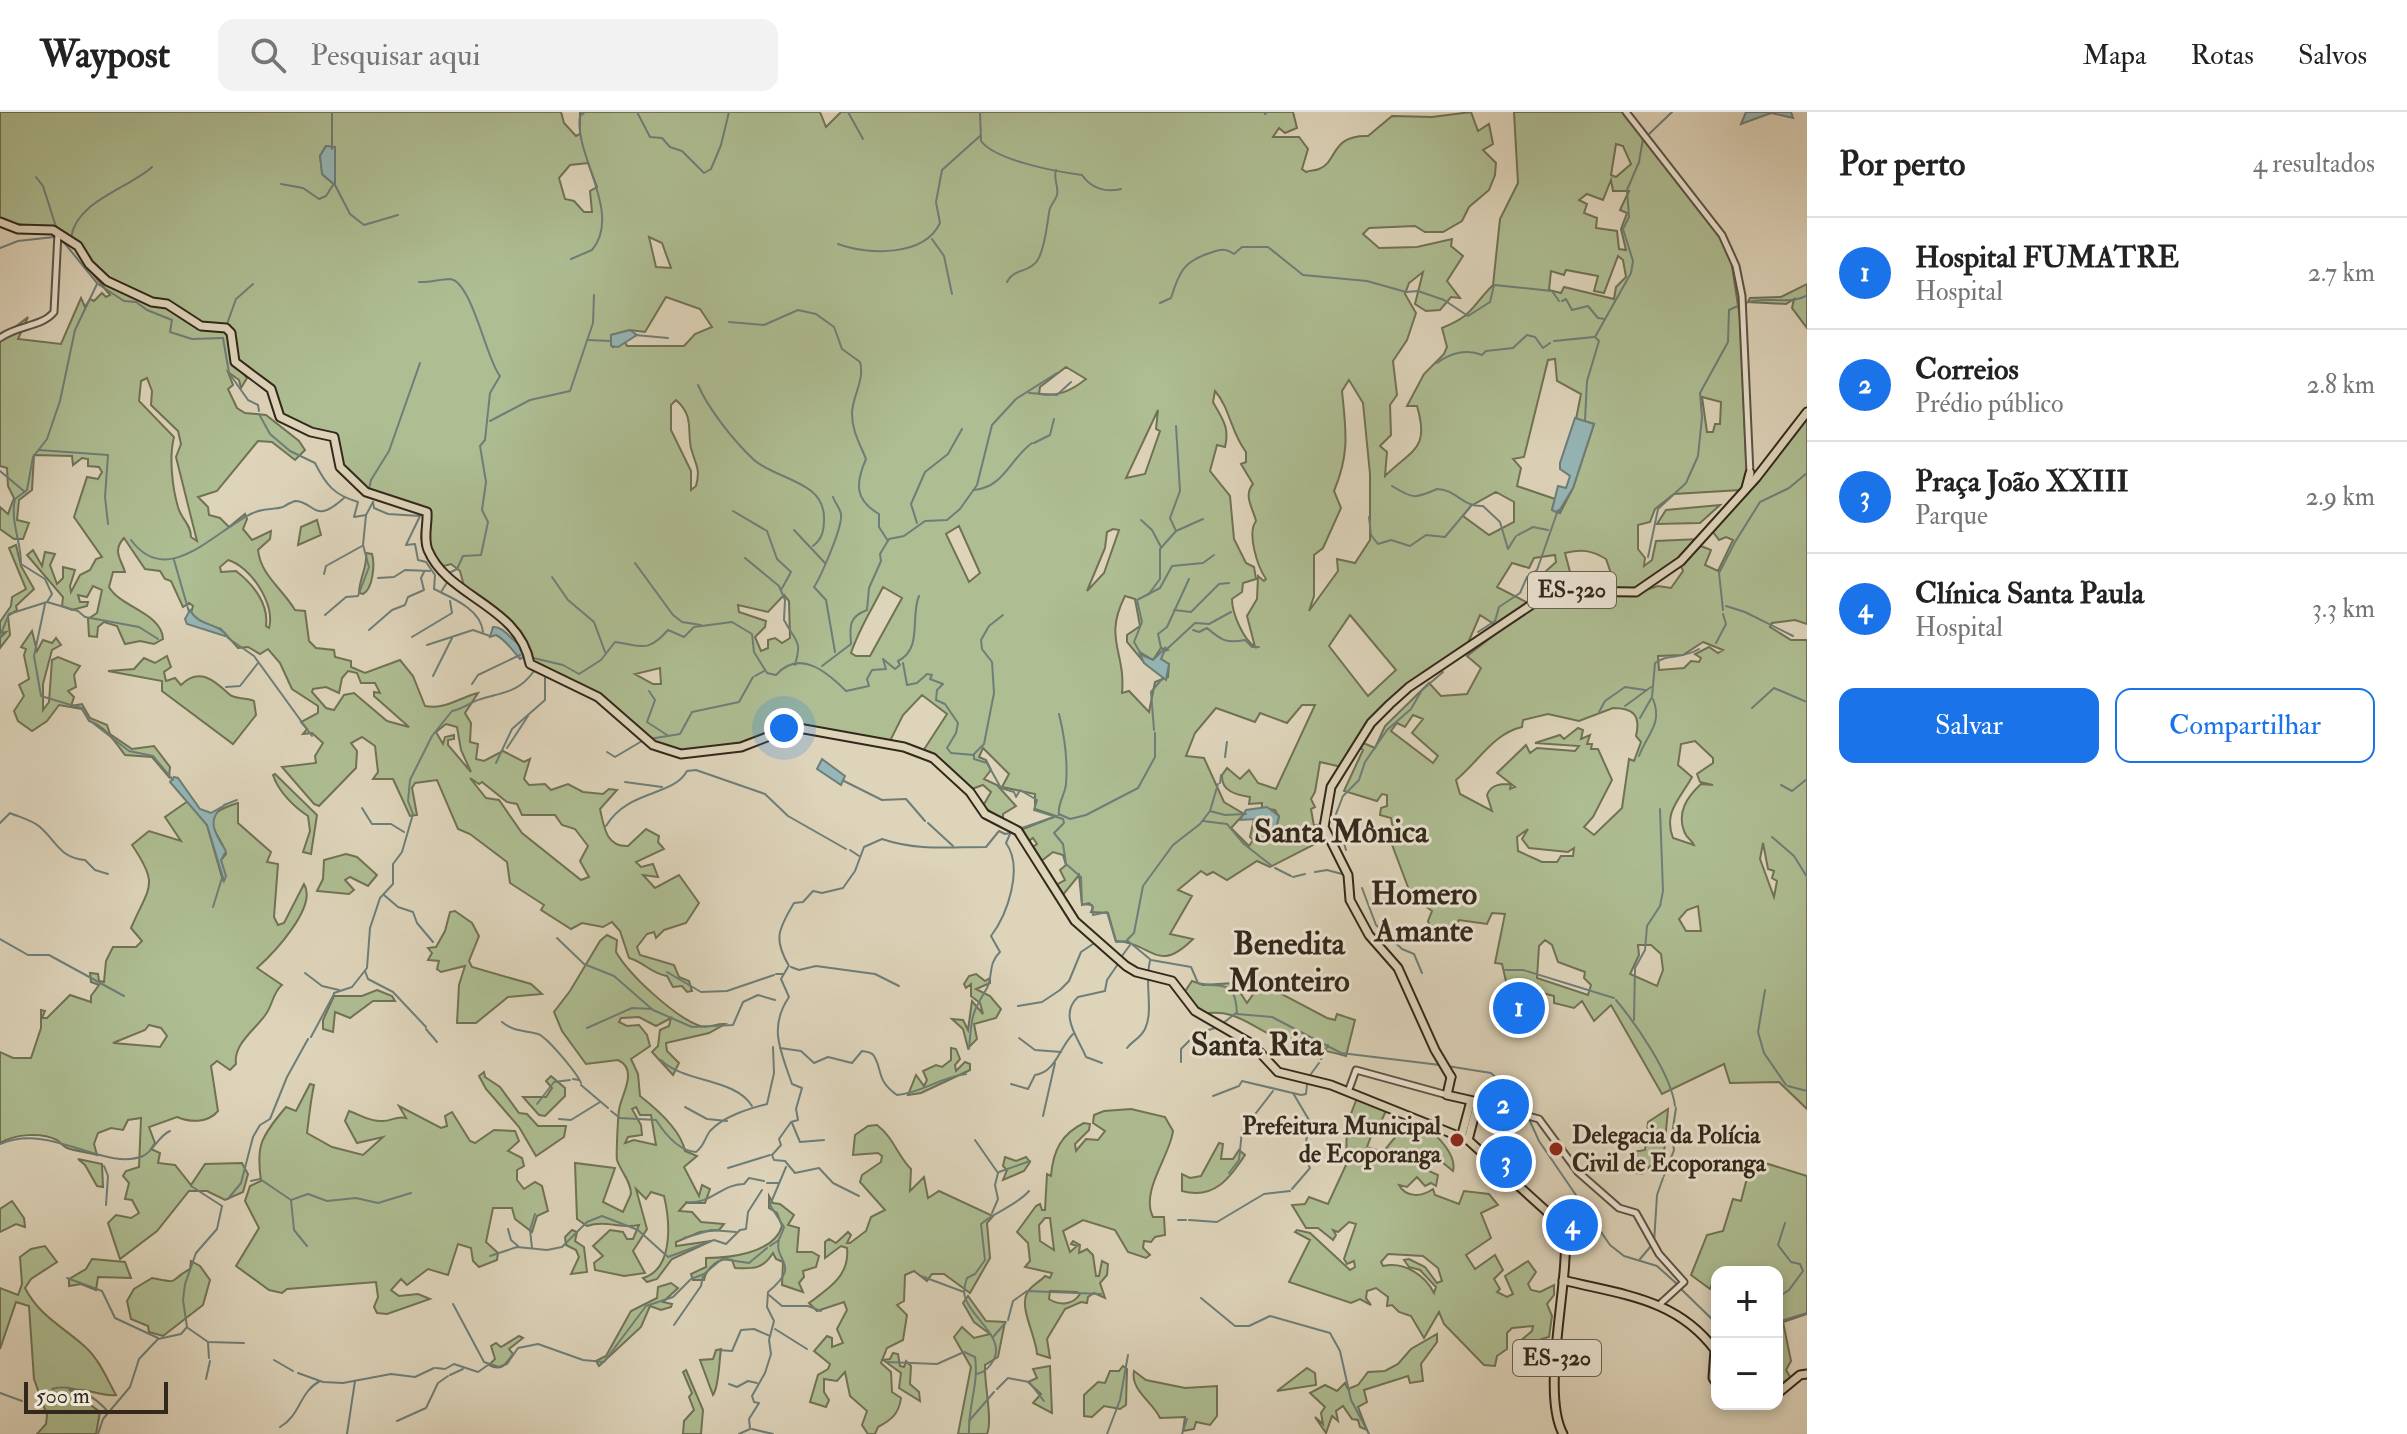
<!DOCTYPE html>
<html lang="pt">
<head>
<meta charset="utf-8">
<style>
  :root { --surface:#fff; --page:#f2f2f2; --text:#222; --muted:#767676; --line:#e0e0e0; --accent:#1a73e8 }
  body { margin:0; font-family:"IM FELL Double Pica",serif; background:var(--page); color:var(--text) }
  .controls { position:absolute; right:24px; bottom:24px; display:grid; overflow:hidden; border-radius:16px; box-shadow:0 4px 12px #0003 }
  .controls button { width:72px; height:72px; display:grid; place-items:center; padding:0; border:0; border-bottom:2px solid var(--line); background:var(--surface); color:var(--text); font:40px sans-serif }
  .scale { position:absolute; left:24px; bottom:20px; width:144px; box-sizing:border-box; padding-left:8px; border:4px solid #32281b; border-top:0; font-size:22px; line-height:28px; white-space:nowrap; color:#32281b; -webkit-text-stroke:6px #eae3d2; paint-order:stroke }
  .you { position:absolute; left:784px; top:616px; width:28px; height:28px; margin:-20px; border:6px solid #fff; border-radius:50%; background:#1a73e8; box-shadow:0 0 0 12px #1a73e833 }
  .badge { display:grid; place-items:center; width:52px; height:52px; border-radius:50%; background:var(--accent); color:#fff; font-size:26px; font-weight:700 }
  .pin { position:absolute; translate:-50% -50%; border:4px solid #fff; box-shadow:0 2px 8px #0006 }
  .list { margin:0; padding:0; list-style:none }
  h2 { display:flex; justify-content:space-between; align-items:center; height:104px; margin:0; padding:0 32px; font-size:34px }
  h2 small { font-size:26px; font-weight:400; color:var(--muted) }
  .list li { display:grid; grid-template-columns:52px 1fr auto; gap:24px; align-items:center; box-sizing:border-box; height:112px; padding:0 32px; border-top:2px solid var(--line) }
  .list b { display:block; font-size:30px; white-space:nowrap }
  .list p { margin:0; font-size:26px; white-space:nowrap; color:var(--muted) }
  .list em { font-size:26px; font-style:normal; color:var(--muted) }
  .actions { display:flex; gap:16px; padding:24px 32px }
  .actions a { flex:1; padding:18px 0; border:2px solid var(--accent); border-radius:16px; text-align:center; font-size:28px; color:var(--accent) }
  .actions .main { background:var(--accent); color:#fff }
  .icon { flex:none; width:44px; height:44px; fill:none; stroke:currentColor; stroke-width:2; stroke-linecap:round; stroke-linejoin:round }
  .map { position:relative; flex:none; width:1807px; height:1322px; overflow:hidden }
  header { display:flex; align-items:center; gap:48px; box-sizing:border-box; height:112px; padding:0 40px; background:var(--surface); border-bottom:2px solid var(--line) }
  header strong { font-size:38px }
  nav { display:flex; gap:44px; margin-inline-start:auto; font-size:28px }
  .search { width:560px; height:72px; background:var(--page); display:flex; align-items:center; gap:20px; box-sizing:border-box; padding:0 28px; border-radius:16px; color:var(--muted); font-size:30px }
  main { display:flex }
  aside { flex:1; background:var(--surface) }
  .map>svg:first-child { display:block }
</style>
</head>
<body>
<header>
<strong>Waypost</strong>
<div class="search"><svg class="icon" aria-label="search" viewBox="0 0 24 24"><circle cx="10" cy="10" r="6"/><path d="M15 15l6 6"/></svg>Pesquisar aqui</div>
<nav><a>Mapa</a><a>Rotas</a><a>Salvos</a></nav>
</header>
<main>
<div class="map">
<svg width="1807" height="1322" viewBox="0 0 1807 1322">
  <rect width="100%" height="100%" fill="#ded4ba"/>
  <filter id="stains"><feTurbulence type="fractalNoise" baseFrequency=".0025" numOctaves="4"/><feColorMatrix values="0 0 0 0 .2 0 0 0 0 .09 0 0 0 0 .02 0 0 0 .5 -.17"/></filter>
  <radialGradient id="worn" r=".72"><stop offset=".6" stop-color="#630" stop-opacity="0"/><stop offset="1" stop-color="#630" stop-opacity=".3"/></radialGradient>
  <g fill="#aebd92" stroke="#707256" stroke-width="2" fill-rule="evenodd">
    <path d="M0 0H561L564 11 576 24 580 22V0H820L826 15 841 0H1293L1297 16 1285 21 1279 16 1273 25H1299L1308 37 1302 57 1306 60C1310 58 1315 59 1319 57 1338 50 1330 23 1368 24L1392 4 1432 5 1471 0 1478 19 1489 12 1493 32 1483 38 1496 51 1495 63 1489 78 1469 95 1462 109 1443 120H1425L1415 114 1369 116 1363 122 1379 136 1417 135 1452 127 1451 134 1463 144 1447 169 1460 186 1451 185 1440 198 1426 199 1415 192 1423 160 1409 171 1405 182 1416 201 1407 228 1393 249 1397 283 1390 293 1391 323 1380 334 1387 340 1385 364C1412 337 1430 338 1417 294H1407L1424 262 1444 242 1447 235 1442 216C1474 203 1470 196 1493 173L1500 107 1518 71 1514 0H1623L1718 120 1731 148 1740 206 1747 369 1741 378 1674 382 1655 397 1650 410 1638 413V437L1645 446 1644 454 1652 448 1656 429 1699 427C1680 450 1648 478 1617 479L1606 447C1591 438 1582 437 1565 441L1574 475 1537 486 1546 459 1556 450 1555 443 1534 446 1529 456 1512 451 1497 475 1528 491 1497 514 1480 503 1465 538 1418 565 1391 587 1369 611 1342 655 1320 650 1315 680 1311 687 1315 695 1311 697 1314 714 1321 712 1325 723 1316 727 1317 731 1270 755 1257 749 1227 768 1213 760 1207 763 1201 759 1178 778 1192 784 1170 822 1193 827C1157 863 1153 831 1116 829L1108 801 1091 800 1093 795 1089 791 1082 793 1079 763 1062 784 1056 773 1065 768 1060 758 1066 753 1063 743 1053 740 1040 750 1031 736 1037 732 1033 726 1026 731 1018 719 1056 704 1035 697V682L1002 675 1009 662 983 636 979 645 986 648 991 658 984 667 997 673 1016 694 1003 702V709L983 694 991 680 983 673 969 678 923 639 947 602 922 583 903 603 889 631 797 614 736 636 684 640 652 632 639 615 600 585 535 554 524 530 507 509 464 474 460 459 451 452 440 455C421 432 433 420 424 398L369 381 340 353 333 324 299 315 280 303 272 277 236 249C232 239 236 227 230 218 222 208 210 216 200 212 186 207 175 194 162 191L199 215 227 217 232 248 247 266 241 276 239 268 228 260 233 273 228 277 237 296 245 301 266 303 299 329 305 338 295 348 272 330 258 329 217 379 198 385 208 395 209 403 220 406 229 415 245 402 247 407 243 417 252 428 271 419 270 427 258 438C261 464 282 476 295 498L305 499 309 529 316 536 334 538 335 545 351 549V555L365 561 400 548 413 564 425 594C445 598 458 586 478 581L465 601 471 611 470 630 478 632 476 647 484 649 503 639 524 650 530 647 524 667 529 673 545 672 551 678 568 672 583 680 603 682 609 677 617 678 600 697C604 715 606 735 628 734L646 717 659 724 658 730 664 737 636 750 641 755 653 752 658 765 643 763 655 776 679 763 699 791 686 811 664 818 656 826 654 820 647 822 637 835 640 843 674 853 679 865 689 869 692 879 687 880 682 874 673 875 667 864C650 861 644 850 629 846L620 819 612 810 603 815 582 811 571 817 541 798 544 793 510 771 507 750 470 722 458 717 437 668 415 671 412 676 417 703 410 704 393 667H373L378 660 375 634 362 625 351 631 357 639 356 656 319 694 314 692 282 655 316 651 315 644 323 631 312 621 303 622 307 617 301 610 318 601V594L292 577 280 551 268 537 260 542 248 535 238 536 221 517C208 513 200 512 191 501L193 494 189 491 183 495 171 469 165 467 160 459 145 457 124 426C112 439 121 447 125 460H113L109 475C120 495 162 501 163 527L154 532 140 529 125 532 117 514 104 510 98 515 97 525 89 524 88 507 97 501 102 478 93 474 87 485 78 483 80 490H88L87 494 72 498 62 494 63 485 27 443 33 438 42 454 45 440 55 442 50 453 57 472 63 466V455L75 458 70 474 71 480 80 463 90 458 96 447 102 445 74 405 87 365 98 367 102 360 99 355 88 354V347L82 346 73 353 72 344 34 343 32 378 19 388 17 408 29 411 23 427H14L0 417V395L8 402 14 386 8 374 7 356 0 354V227L28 205 18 227 61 232 81 186 85 195 90 187 94 189 102 181 106 185 110 183 89 157 128 179C114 172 101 166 91 154 80 140 75 126 56 118 39 111 18 115 0 109ZM1616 32 1623 34 1631 52 1616 65 1611 63ZM326 34 335 36V73L323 63 320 44ZM588 51 597 75 590 79 592 100H584L574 89 565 87 559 66 570 53ZM1611 68 1613 79H1629L1620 98 1627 101 1621 117 1626 138 1619 137 1617 119 1596 116 1597 106 1584 101 1587 92 1579 88 1587 82 1603 88ZM649 125 662 131 671 156 656 155ZM1618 144 1623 148 1626 165 1616 175 1614 187 1564 175 1561 181 1549 178 1551 159 1564 163 1566 158 1598 164 1594 179 1604 181ZM666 185 700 197 712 215 695 222 684 234H627L625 230 613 235 611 223 630 218 645 220ZM1555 247 1557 269 1581 282 1576 307 1594 312 1573 376 1560 401 1552 398 1555 387 1517 374 1521 356 1513 347 1524 345 1548 248ZM1066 255 1086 267C1071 279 1057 285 1039 282L1040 275ZM147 266 152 279 151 293 178 319 181 332 176 345 197 429 191 425C191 412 181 407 178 395 172 375 169 344 174 325L139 289 141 269ZM1349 268 1363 291 1370 362V428L1355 451 1337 447 1338 459 1309 499 1314 484V443L1323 436 1341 396 1334 379C1350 341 1346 319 1342 279ZM1215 279C1230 296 1231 321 1246 340V350L1241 352 1253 372C1243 384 1253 396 1256 409 1247 421 1257 454 1266 467L1264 469 1258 464 1257 487 1247 504 1255 535C1243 527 1232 501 1232 487L1242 480 1243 471 1256 467 1254 455 1246 451 1234 427 1230 384 1210 359 1217 333 1225 335C1230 315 1222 307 1213 290ZM1702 285 1721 290 1720 312H1715L1713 320H1707ZM676 288C694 304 687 316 691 336 695 352 701 356 696 374L691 378V359L671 318V293ZM1158 298 1156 317 1160 319 1145 362 1126 366ZM1496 380 1514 390V410L1489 423 1463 404 1471 394ZM959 414 980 461 969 470 946 422ZM1113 417 1119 418 1104 461 1087 479 1105 436 1107 420ZM228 448C250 454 276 492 269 516L266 514C269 492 253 472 236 459L221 460 220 455ZM883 475 902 486 870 544H856L851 541C859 517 872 497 883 475ZM784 483 789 489 790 526 782 531 775 526 768 528V536L761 539 755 525 765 515 766 509 739 500 738 493 768 500ZM1125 484 1135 487 1140 514 1127 523V530L1142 548 1141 541 1153 548 1161 536 1167 538 1163 539 1161 547 1169 552 1168 565 1155 570 1149 600 1129 579 1122 581C1126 540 1103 527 1125 484ZM1350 503 1396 558 1368 584 1329 534ZM660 556 661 572H653L635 562ZM348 559 357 561 361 571H375L380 581 374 580V584L409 615 387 609 354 581 344 583 334 598 326 596 312 580 313 577 326 575 339 581 342 566ZM1302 593H1315L1276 677 1258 671 1249 658 1240 667 1227 656 1222 663C1221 679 1236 683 1250 685L1249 692 1262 691V696L1275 698 1279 705 1276 716 1260 715 1254 707 1250 725 1253 728 1249 734 1231 716 1244 702 1224 690 1204 646 1186 644 1195 621 1216 596 1255 610 1260 601 1287 611ZM446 612 457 615 461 638 471 660 448 633V628L454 627V623L445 625 443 632 436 620ZM470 666 479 672 482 670 507 690 517 692 522 703H555L562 713 575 717 588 734 580 749 589 765 581 768 522 721 499 688 486 686Z"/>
    <polygon points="1807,172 1807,216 1792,196 1794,187 1786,192 1748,190 1750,186 1781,185"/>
    <path d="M1807 304V512L1795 508 1772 511 1770 515 1791 528H1807V997L1779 970 1730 971 1724 952 1662 982 1611 893 1594 909 1582 889 1574 896 1554 891V884L1534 879 1531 886 1508 878 1502 852 1495 851 1505 802 1492 801 1487 812 1459 808 1448 825 1433 823 1428 809 1432 799 1420 790 1414 791 1391 730 1395 728 1391 706 1380 703 1381 696 1387 694V683L1382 682 1377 689 1344 679 1363 638 1358 634 1361 630 1375 636 1385 614 1429 571 1441 584 1467 582 1481 556 1467 544 1530 495 1553 482 1637 481 1658 474 1671 476 1683 459 1680 451 1701 434 1711 438 1705 453 1718 459 1733 428 1726 425 1719 428 1713 420ZM1703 530 1723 538 1718 541 1709 535 1695 542 1701 546 1699 550 1691 549 1684 556 1659 558 1658 544 1683 543ZM1613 596C1633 596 1641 603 1636 624L1641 630 1634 649 1629 647 1622 696 1594 723 1584 715 1593 705 1612 668 1598 637H1591L1592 632H1587L1590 623 1581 627 1583 618 1578 616 1564 627 1560 623 1535 631 1579 634 1575 639 1537 636 1530 641 1526 633 1497 661 1515 675 1510 677 1511 672C1501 672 1491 672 1487 683L1492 699 1460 682 1456 668C1478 650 1494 621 1522 615L1523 608 1548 602 1579 609ZM1413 603 1423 607 1412 621 1438 644 1433 651 1391 619 1397 611 1405 615ZM1695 629 1713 646V651L1697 662 1700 670 1713 673 1701 672C1687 685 1677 700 1684 719 1686 726 1692 728 1694 733L1673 726C1663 700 1680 687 1692 665L1678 653 1681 632ZM1528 717 1522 727 1529 736 1568 740 1574 736 1573 744H1561L1557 750H1542L1518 739 1517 725ZM1763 731 1768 757 1774 759 1772 766 1777 769 1774 785 1760 747ZM1698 794 1701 819H1686L1679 807 1687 798ZM1545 828 1552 833 1558 850 1585 860 1584 866 1591 873 1588 883 1537 866 1539 834ZM1638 833H1651L1661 842 1663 858 1657 874 1630 862 1639 843Z"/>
    <polygon points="1720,393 1700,411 1657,412 1666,398"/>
    <polygon points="317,408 321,423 298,433 301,415"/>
    <polygon points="16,433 21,454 34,477 16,494 17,498 8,504 10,523 0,536 0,526 6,520 0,521 0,510 11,494 12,485 26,477 9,436"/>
    <path d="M366 441 372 442C375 452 373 477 363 482L359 481C359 467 368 454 366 441Z"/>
    <path d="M32 519 37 539 43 528 52 531 56 526 61 533 52 538 43 572V598L49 590 52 548 58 545 80 554 74 563 76 575 68 579 74 585 71 594 82 592 90 606 107 613 110 622 132 637 154 634 170 655 169 665 152 645 125 643C116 631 104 613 89 609L82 597 59 593 47 609 32 619 18 609 14 599 24 584 19 573 29 567 24 543 26 537 21 535Z"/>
    <path d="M167 544 171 555 164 560 166 569 175 566 181 573C199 555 214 568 229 582 235 588 247 585 254 589L256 603 233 632 162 579V569L108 559 134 557 144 546 155 551Z"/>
    <path d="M275 662 317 703 311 742 303 740 310 719 308 704C294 695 278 679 273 663Z"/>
    <path d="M188 689 207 713 223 769 221 748 226 742C220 718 191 705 238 691V711L271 740 267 750 278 752 274 805 278 813 284 811 304 772C318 794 274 841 257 856L282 873C273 880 273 892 266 902 256 917 233 932 236 952L230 958 217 949 211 954 218 999C207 1012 189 1010 177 1005L149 1015 155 1031 151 1037 160 1041 158 1051 175 1053 191 1073 205 1052 242 1051 248 1062 243 1080 225 1088 207 1079H189L157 1119 120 1147 108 1111 116 1103 131 1106 139 1101 132 1088 125 1087 129 1071 123 1064 126 1059 139 1055 141 1006 128 1008 123 1018 111 1016 98 1021 94 1032 97 1043C88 1040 74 1039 67 1036 63 1034 60 1030 57 1028 41 1020 15 1022 0 1031V940L13 946H31L41 916V898L45 899 42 906H47L70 883 91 890V884L99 873 91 870 90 861 98 862 99 869 104 870 106 849 113 835H136L142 829 131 816C149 774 160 774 132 733L149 719 181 729 165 705ZM149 913 161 916 167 924 160 935 113 931 145 918Z"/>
    <polygon points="346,742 357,745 377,763 368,774 350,765 345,768 354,778 349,782 317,779 323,767 324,748"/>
    <polygon points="455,799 472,811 479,824 469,849 472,855 531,872 542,882 508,885 476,911 457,911 459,873 465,854 441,860 437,857 439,849 428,848 432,841 428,836 436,835 445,819 450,800"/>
    <path d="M607 823 617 828 616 840C630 864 675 905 700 914 707 917 717 911 725 912L709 921 666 931 667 939 679 951 673 963 652 940 658 934 660 918 669 914 671 906 656 914 639 905 621 906 619 910 627 914 639 913 647 923 650 934 631 947 638 962 640 984C658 998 681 1019 685 1039L697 1044 684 1055 699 1084 702 1073 710 1077 705 1091H686L679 1099 692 1100 701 1110 724 1112 719 1118 700 1120 676 1130V1134L711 1129 672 1147 657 1167 647 1170 643 1166C674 1157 670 1109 664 1084L651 1080 646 1087 636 1077 647 1117 633 1139 645 1161 624 1164 595 1158 594 1151 603 1144 593 1134 610 1118 623 1120 627 1127H633L639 1113C622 1117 605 1108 587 1114L577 1107 575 1051 615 1056 603 1090 623 1100 631 1082C631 1069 621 1060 617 1048 616 1045 618 1003 619 998 621 983 639 958 618 948L586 952 562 919 554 900 570 879 600 829ZM636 995 640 1003H651L656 1033 634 1028 625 1031 628 1025 642 1023 641 1013 632 997Z"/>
    <polygon points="976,862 985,869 990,866 990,871 976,877 990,884 1001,897 996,906 974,912 977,927 968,936 963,917 952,907 963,908 968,918 972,889 983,902 980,891 971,884 971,872 966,876 964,872 969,864"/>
    <path d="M1192 869 1203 873 1234 871 1247 891 1261 871 1327 906 1335 908 1337 902 1355 908 1346 944C1324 938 1299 934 1278 926 1249 914 1236 896 1202 902L1184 881Z"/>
    <polygon points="377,878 392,884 395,889 373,889 350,906 335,900 333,920 323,917 323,908 334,884 362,884"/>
    <polygon points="951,936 956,937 960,947 955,953 956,959 965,950 970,952 970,958 921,981 908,983 916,963 924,974 927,968 923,959 936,953 942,955 951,948"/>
    <polygon points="484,960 485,965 500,975 519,1001 527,1002 538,1014 566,1014 564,1025 536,1044 519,1015 486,977 479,964"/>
    <polygon points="551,964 565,976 565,984 545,1004 539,1003 523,985 546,985 552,976 546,969"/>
    <path d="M310 972 314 973C310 992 309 1006 307 1021L332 1035 363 1043 383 1025 357 1031 345 1009 349 999C361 1003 368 1009 381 1009 391 1010 396 1003 406 1006L399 994 441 1016 447 1014 445 1004 452 1000 470 1029 475 1031 494 1018 515 1019 519 1029 508 1039 522 1046 524 1054 517 1058V1068L524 1077 535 1070 542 1074 548 1099 537 1104 532 1120 515 1107 512 1096H493L486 1130 498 1141 497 1148 479 1155 473 1149 471 1136 458 1132 448 1163 428 1157 407 1173 401 1167 391 1178 399 1184 418 1182 430 1187 387 1202 377 1201 374 1195 378 1185 376 1170 287 1177 282 1181 269 1178 236 1154 259 1116 245 1089 250 1074 261 1069C256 1034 260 1026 286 995L296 999Z"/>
    <polygon points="1357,986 1386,999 1377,1018 1349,1007"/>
    <path d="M1131 997 1165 1005 1173 1019C1170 1044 1140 1079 1153 1105H1164L1165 1123 1155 1125 1151 1130 1144 1129 1143 1136 1150 1143 1146 1146 1128 1140 1115 1118 1083 1108 1063 1119 1070 1140 1077 1134 1071 1132 1073 1129 1080 1133 1079 1141 1087 1137 1093 1143 1096 1164H1099L1102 1149 1108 1152 1107 1163 1100 1171 1105 1186 1094 1181 1088 1185 1087 1191 1081 1190 1065 1197 1047 1227 1050 1246 1037 1242C1036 1224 1019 1196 1027 1181 1031 1173 1040 1170 1045 1164L1050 1166 1052 1161 1025 1155 1030 1149 1028 1131 1017 1120 1036 1094 1040 1092 1042 1098H1045L1047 1062 1051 1064C1053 1039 1061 1022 1084 1011L1090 1012 1089 1018 1075 1032 1076 1039 1086 1027 1098 1028 1105 1019 1093 1011 1094 1003 1104 999ZM1045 1106H1050L1054 1138 1040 1129 1039 1113ZM1050 1179 1077 1180 1080 1182C1073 1193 1060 1194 1049 1187Z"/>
    <polygon points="1668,997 1664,1041 1642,1062 1636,1061 1633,1040 1645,1038 1648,1010"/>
    <path d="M1347 1009 1373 1019 1367 1035 1383 1040 1402 1017 1420 1025 1427 1016C1439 1025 1457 1044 1453 1059L1442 1050H1433L1429 1059 1438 1063 1436 1074 1431 1071 1425 1074 1417 1065 1407 1075 1399 1073C1406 1086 1422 1085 1433 1077L1435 1083 1459 1092 1464 1079 1489 1082 1498 1093 1481 1101 1491 1126 1466 1143 1475 1157 1495 1143 1503 1158 1494 1167 1500 1177 1497 1180 1507 1185 1513 1182 1505 1164 1528 1149 1536 1160 1528 1172 1531 1178 1540 1180 1554 1173V1183L1547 1192 1552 1204 1549 1225 1541 1227 1537 1239 1519 1230 1532 1219 1533 1214 1512 1216 1507 1221V1237L1497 1244 1495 1254 1484 1253 1444 1212 1439 1200 1424 1226 1411 1204 1399 1200 1392 1193 1387 1194 1388 1185 1376 1176 1367 1179 1366 1186 1371 1193 1360 1187 1351 1191 1289 1170 1310 1128 1295 1120 1297 1118 1310 1121 1350 1158 1355 1155 1354 1149 1347 1152 1344 1147 1356 1112 1349 1110 1338 1120 1333 1118 1336 1123 1333 1128 1318 1116H1306L1292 1093 1305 1092 1309 1085 1328 1092 1346 1053ZM1388 1142 1423 1144 1438 1156 1442 1169 1437 1171 1425 1155 1409 1147 1404 1148 1409 1155 1420 1158 1436 1175 1434 1181C1426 1165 1406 1149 1383 1154L1381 1150Z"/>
    <path d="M877 1013C894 1026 897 1043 911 1057L910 1079 924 1065 928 1086 939 1079 993 1104 987 1111 990 1146 970 1181 944 1162H932L927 1169 914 1159 905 1163 904 1189 897 1193 907 1203 903 1228 887 1236 881 1251 891 1260 892 1280 901 1286C899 1302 891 1308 878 1315L875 1322H868L862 1313 867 1299 850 1284 845 1260 837 1269 824 1267V1280L829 1288 826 1295 810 1290 818 1263 828 1257 830 1252 814 1239 827 1224 832 1226V1235L843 1231 837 1217 847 1198 844 1190 817 1199 809 1191C828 1177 850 1164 847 1136L841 1134 825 1146V1130L829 1127 836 1131 848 1120 851 1123 847 1131H850L866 1119 871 1105 885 1098 860 1070 862 1063 881 1050 882 1044 878 1041 853 1043 855 1023 868 1014Z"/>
    <path d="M1219 1031 1223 1032 1221 1047H1233L1239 1038 1245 1043C1230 1066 1214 1088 1182 1079V1062L1190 1066 1201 1064Z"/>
    <polygon points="1005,1045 1016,1049 1026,1045 1030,1050 1024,1059 1003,1068 1007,1058 1003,1054"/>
    <polygon points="78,1047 102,1052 103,1075 97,1074 85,1053"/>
    <polygon points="1752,1047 1807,1064 1807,1202 1783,1210 1791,1249 1786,1258 1792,1268 1777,1280 1777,1160 1717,1160 1710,1177 1691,1163 1707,1123 1723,1119 1733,1087 1741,1089"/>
    <path d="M769 1084 773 1091 780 1092 794 1103 788 1113 799 1116 797 1140H812L819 1144 816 1155 803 1159 804 1165 799 1171 803 1180 782 1173 783 1150 776 1147 773 1141C763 1157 754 1157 735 1156L732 1148C720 1144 706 1156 704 1168H693L691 1162 706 1155V1146C727 1146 774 1142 782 1114L777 1101 769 1096Z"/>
    <polygon points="12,1089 24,1106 25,1115 16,1112 0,1120 0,1097"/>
    <polygon points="572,1118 577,1120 575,1129 584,1135 587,1160 571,1162 579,1145 576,1138 566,1133 565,1125"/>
    <path d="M45 1134 57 1150 31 1167 25 1176C39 1203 60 1213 82 1232 99 1246 106 1265 116 1283 100 1285 86 1275 70 1278L100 1300 96 1322H37L46 1312 47 1303 34 1267 29 1194 16 1190 0 1237V1176L18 1183 22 1172 20 1145 31 1137Z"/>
    <polygon points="92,1147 125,1150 131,1166 98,1165 96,1178 81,1172 69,1174 69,1167 86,1157"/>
    <path d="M191 1149 200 1154 210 1168 203 1193 163 1224 149 1220 148 1214 131 1207 127 1189 134 1177 152 1166C182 1172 166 1170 190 1157Z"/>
    <polygon points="671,1171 678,1176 663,1190 672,1192 671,1195 661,1198 650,1194 641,1215 599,1254 596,1249 606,1244 631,1199 657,1186 658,1175"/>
    <path d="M968 1184 986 1209 1005 1210 998 1245 985 1253C984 1272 993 1308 987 1322H958L971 1255 954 1225 962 1215 974 1226 990 1222 974 1210 963 1191Z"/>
    <polygon points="1437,1222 1437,1230 1421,1252 1423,1269 1410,1271 1408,1264 1364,1278 1367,1290 1358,1295 1367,1318 1360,1315 1358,1308 1352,1307 1343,1294 1336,1299 1338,1309 1332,1304 1326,1321 1315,1305 1323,1312 1321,1301 1325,1295 1310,1281 1325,1273 1337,1279 1345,1271 1348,1277 1358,1273 1368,1260 1385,1259 1398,1252 1411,1237"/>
    <path d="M519 1224 523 1226 509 1237 513 1242C506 1251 503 1260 489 1253L495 1247 491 1234 496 1231 501 1235Z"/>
    <path d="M721 1237C719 1250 719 1275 713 1283L700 1248 713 1247 716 1238Z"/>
    <polygon points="893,1241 898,1242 900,1254 904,1255 906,1249 911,1254 910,1272 919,1280 920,1289 899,1276 901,1261 883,1248 890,1247"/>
    <polygon points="1050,1254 1052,1301 1033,1291 1041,1282 1028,1270 1037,1266 1033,1257"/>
    <polygon points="1123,1254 1127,1257 1126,1293 1120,1297 1104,1294 1092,1305 1084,1304 1084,1283 1098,1270 1105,1271 1110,1259 1119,1259"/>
    <polygon points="1307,1256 1315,1261 1316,1273 1277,1279"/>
    <polygon points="686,1258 703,1298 701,1322 683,1322 684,1309 694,1298 689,1285 692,1281 683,1260"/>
    <path d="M1134 1259 1146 1268 1185 1276 1217 1274V1304L1210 1313 1196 1310 1194 1317 1183 1319 1185 1305 1160 1306C1153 1290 1130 1278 1134 1259Z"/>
  </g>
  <g fill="#95b7b7" stroke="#6d7e79" stroke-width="2">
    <polygon points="1746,0 1791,0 1793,6 1771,1 1741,12"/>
    <polygon points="326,34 335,35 335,73 322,62 320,44"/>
    <polygon points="630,218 637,223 618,235 611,234 611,223"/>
    <polygon points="1575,306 1594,312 1573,376 1558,401 1552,398 1558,374 1566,376 1570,364 1560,357 1560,351"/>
    <path d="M190 498C199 515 218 510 228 525L187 512 185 507Z"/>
    <path d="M493 515C504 514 511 529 522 534L524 545 520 547C512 538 506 528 496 523L490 525Z"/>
    <polygon points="1166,535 1161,547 1169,552 1166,568 1144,551 1140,542 1153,548"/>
    <polygon points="822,647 845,664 841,673 817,657"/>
    <path d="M174 665 178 666 200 697 211 701 225 693C205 707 215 722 226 739L221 748 226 764 224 769 207 713 170 670Z"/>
    <polygon points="1267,695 1279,704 1276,716 1260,715 1256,707 1240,708 1246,698"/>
  </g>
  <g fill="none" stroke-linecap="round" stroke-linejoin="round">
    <g stroke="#6d7e79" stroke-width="2">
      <polyline points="332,0 332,37"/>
      <polyline points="637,0 650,25 662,26 670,35 682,39 704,61 711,57 721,33 729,0"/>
      <polyline points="848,0 863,27"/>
      <path d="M980 0 981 29C996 49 1059 60 1082 63 1091 76 1105 81 1121 77"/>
      <polyline points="1265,2 1267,0"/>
      <polyline points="1647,24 1672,0"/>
      <polyline points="36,65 43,74 57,118"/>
      <polyline points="281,72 303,76 319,87 326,84 333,73"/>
      <polyline points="335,73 350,102 364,113 398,103"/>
      <path d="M71 126C76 89 128 77 152 55"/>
      <polyline points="932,127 944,144 952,182"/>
      <polyline points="62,128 97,171"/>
      <path d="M838 132C868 143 924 145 940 111L936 90 942 58 980 24"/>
      <polyline points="0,136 18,129 54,125"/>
      <path d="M571 147 592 138C623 101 573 41 580 4L585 0"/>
      <path d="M419 170C429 171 440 167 450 167 472 169 487 250 500 264L490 281 485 328 480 334 486 370 482 398 488 410 481 443 463 444 457 457 449 461"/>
      <path d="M1007 170C1014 156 1029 161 1037 149 1045 138 1047 112 1049 101 1049 94 1055 90 1057 83 1059 74 1053 68 1056 58"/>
      <polyline points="98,172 124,189 136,190 147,198 172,208 170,220 192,227 223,226"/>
      <polyline points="1562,189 1566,187 1572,198 1588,194 1598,206 1605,207"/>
      <path d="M1160 191 1171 186C1179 160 1184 149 1210 141 1221 137 1225 136 1234 142L1242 135H1268L1303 163 1367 169 1406 180 1418 179 1444 188 1468 204 1490 190 1494 173 1552 179 1559 189"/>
      <path d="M1745 191C1765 183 1790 194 1807 183"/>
      <path d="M729 210 764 213 798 198 816 202 834 215 842 237 860 250C865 269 852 284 852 302 852 319 860 332 866 347 855 372 855 388 879 402V415L888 429"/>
      <polyline points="227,212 236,187 253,172"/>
      <polyline points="635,223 668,226"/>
      <polyline points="223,226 229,261 248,288 258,293 259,299"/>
      <polyline points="589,228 610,229"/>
      <polyline points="1554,229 1594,225"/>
      <path d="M1437 251C1449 242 1466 236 1482 243L1486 239 1513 236 1527 223 1535 225 1543 236 1550 231"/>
      <path d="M698 273C709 298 734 329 753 347 775 368 825 368 824 407 824 419 822 427 813 434"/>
      <polyline points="1029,281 1057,283 1071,270"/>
      <path d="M259 302 270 322 290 339 315 351C326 373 334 383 358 390L354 405 366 403"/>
      <polyline points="1585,308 1587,269 1599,229 1595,225 1631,161 1633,149 1623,117 1629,105 1627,78 1639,50 1643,27"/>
      <polyline points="490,309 530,288 570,279 593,211 594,183"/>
      <polyline points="1176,314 1180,379 1170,406 1176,419"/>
      <polyline points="1034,331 1050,323 1054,307"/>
      <polyline points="39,338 108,343 105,385 108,412"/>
      <polyline points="0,359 25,380"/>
      <path d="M1392 374C1413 387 1415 387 1437 377 1456 377 1462 395 1483 394L1500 410 1508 437 1516 424"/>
      <polyline points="369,377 371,368 389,339 420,251"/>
      <path d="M974 378C1004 375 1009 348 1032 331"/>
      <path d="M833 385C835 391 840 396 841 402 843 415 820 466 814 475L826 488 835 540"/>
      <path d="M373 390 374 396 388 402 420 404 406 433 415 432 418 448 426 450 435 463 434 477C452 486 481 497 483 520"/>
      <polyline points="733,399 767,419 777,447 791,460 781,478"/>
      <polyline points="1369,405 1371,423 1378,432 1391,428 1410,434 1426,423 1445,425 1470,395"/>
      <polyline points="1141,408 1152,418 1161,435"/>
      <polyline points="917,411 911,392 925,360 948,342 962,317"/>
      <polyline points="794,418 825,451"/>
      <polyline points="1518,423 1533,415 1548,418"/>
      <path d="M131 428C168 478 215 418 253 401 263 396 274 398 283 395 286 393 292 390 295 389 315 389 313 414 344 386"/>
      <polyline points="1648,445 1658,397 1686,371 1698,344 1702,305 1700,281 1728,230 1729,198 1740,193"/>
      <path d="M745 446 779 474 785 488 784 508C797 532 802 528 795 553"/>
      <polyline points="174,448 189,500"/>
      <polyline points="635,451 673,503 682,510 701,513"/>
      <polyline points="324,462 326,454 362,434"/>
      <polyline points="552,465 568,488 594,510 605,540"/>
      <polyline points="378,466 394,465 405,458 430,459"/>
      <polyline points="441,480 448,469"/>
      <polyline points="1148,483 1160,467 1160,437 1176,419 1203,407"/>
      <path d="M47 490 52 482 45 467 21 452C21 428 10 410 15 387L27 378 33 345 47 327 60 289 75 218 97 172"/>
      <polyline points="45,492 34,544 41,584 71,593"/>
      <polyline points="1726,494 1745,500 1793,524"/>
      <polyline points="1174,498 1191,500 1219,472 1229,471"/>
      <polyline points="1723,498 1719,461 1735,430 1760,390 1789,376 1807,361"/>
      <polyline points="325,503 346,485 358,484 369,455 363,433 366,403 373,390"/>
      <polyline points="369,518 392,498 405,493 408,485 424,478 421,466 424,460"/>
      <path d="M1193 518 1199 520 1207 516C1220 527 1225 532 1245 528L1252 535H1259"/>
      <polyline points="1478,520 1495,509 1499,495 1520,481 1527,465 1537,458 1558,398"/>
      <polyline points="0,524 9,502 47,490 78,499 85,505 139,515 158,527"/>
      <polyline points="412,525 452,501 450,489"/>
      <polyline points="228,526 254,544 312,624"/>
      <polyline points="1716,531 1726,512 1723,502"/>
      <polyline points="427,533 473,518 490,524"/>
      <polyline points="1161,536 1158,522 1167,515 1189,467"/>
      <polyline points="1167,537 1195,511 1209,512 1231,500"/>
      <polyline points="1141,542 1134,530 1142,510 1137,488 1160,476 1172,454 1203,451 1214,443"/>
      <path d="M529 545 563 553 579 562 601 548 615 530C641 533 647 542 668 518L684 525 694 515 732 510 752 522 754 540 767 561 776 563C800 536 828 561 846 579L869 574 867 567 872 558 886 557 883 547 895 557 900 553 898 549C923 537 910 504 919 484"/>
      <path d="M903 551 907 573 917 571 927 562 932 563 930 567 943 572 937 578 936 588 945 592 958 611 956 621 947 636 951 641 974 643V647L987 651 1001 676 1014 680 1016 685 1020 678 1037 688 1034 698 1063 707 1064 711 1054 721 1063 732 1066 752 1081 765 1082 792 1092 793 1093 803 1107 800 1116 830 1128 829 1151 848 1191 855 1198 871C1223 877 1235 866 1237 901"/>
      <path d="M822 554 851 532C850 515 848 505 867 498L869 476 881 449 880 442 889 427 904 424 925 409 947 408 960 397 977 373 992 313 1016 287 1057 261"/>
      <polyline points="433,564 452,526"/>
      <polyline points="755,564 764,559"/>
      <polyline points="472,572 478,563 520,543"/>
      <polyline points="226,575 240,574 258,551"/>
      <polyline points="649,579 655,588 647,610 667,623"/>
      <polyline points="72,593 82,596 89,608 129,639 153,644 173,668"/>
      <polyline points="1625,594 1651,575"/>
      <polyline points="1752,596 1774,576 1807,590"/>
      <polyline points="1599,600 1605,589 1625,575 1645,578"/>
      <path d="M1640 606 1652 585 1655 551C1668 541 1681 548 1699 537"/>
      <polyline points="1154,618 1151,580 1162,567"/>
      <polyline points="649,627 680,622 692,600 739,590 753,565"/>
      <polyline points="507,636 528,604"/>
      <polyline points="607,640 615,645 642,629"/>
      <polyline points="974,642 984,632 994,581 992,550 982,537 981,528 989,514 1003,503"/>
      <path d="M1639 644C1647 622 1663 612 1653 587"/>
      <polyline points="1225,645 1227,630"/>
      <polyline points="496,651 512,617 545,588 545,564"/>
      <polyline points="844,669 882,688 906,687 925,709"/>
      <polyline points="625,670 662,675"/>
      <polyline points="1220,671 1221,663"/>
      <polyline points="1781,673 1792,679 1807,667"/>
      <polyline points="224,693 237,688"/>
      <polyline points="362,696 372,712 391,712 404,720"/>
      <polyline points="1210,699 1225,703 1246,702"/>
      <polyline points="1059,702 1070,707 1086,703 1138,676 1155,645 1155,621"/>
      <polyline points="1336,702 1343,684 1359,668 1365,650 1387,618 1411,597 1422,578 1443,560"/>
      <path d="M1059 703C1057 692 1065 683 1066 672 1068 647 1065 626 1059 602"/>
      <polyline points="1336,705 1346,738"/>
      <polyline points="1203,709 1227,712 1244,732 1272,754"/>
      <path d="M0 711 10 701C19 705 32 708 40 715 57 730 60 746 85 748L95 758 108 762"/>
      <polyline points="928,711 953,734"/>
      <path d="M606 714C628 677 673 685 687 659L696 658 765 682 788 704 846 737"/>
      <polyline points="1019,717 1057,704"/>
      <polyline points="1772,725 1794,744 1807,765"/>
      <polyline points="850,738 859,744"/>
      <polyline points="1275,756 1291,764"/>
      <polyline points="1315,760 1327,758 1342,762"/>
      <polyline points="1293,765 1305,762"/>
      <polyline points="1362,776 1376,813 1402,837 1414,842 1422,861"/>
      <polyline points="384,783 398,795 413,800 417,811 433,830"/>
      <polyline points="213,795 222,766"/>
      <polyline points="557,826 584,852 614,864 653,898 692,915 733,913 743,890 758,883 775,888"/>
      <polyline points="0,827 28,843 49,843 124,884"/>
      <polyline points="1127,828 1134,821 1143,774 1173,733 1200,712 1210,699 1218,672"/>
      <polyline points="1122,844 1130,833"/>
      <path d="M789 854C774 828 777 819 794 791L803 790 813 779 822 781 843 776 855 759 864 735 882 727C917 739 949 735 986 735L999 719 1005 722 1015 720"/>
      <polyline points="791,855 799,858 816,854 875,862 899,874"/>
      <polyline points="1504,858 1523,858 1614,886"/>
      <polyline points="365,859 368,867 393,880 426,915"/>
      <polyline points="667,860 701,880 727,879 774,863"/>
      <polyline points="305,861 322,874 339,878"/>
      <polyline points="776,862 783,862"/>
      <polyline points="1765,878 1758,920 1764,941 1786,973"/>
      <path d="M334 881 352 875 367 856 370 816 380 786 393 772V752L402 740 413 702 408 689 410 668 432 624 452 599C463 597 470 590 481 587 505 580 519 580 534 559"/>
      <path d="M1616 888C1636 912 1671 962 1675 994"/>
      <polyline points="1018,894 1042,890 1060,878 1069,869 1081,840 1093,832"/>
      <polyline points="1237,902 1272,905 1341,941 1440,953"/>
      <polyline points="1634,908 1635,856 1645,838 1647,814 1660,794 1663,779 1660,697"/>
      <path d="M502 910C514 920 524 918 538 922 547 925 577 961 581 971"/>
      <polyline points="1222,912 1236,901"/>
      <polyline points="587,916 632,896 652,897"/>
      <polyline points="426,917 437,930"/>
      <polyline points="311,925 334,882"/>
      <polyline points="1019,926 1035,938 1061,940"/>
      <path d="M780 936 801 939 814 951 828 945 852 951 862 939C865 940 871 939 874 944 883 959 876 968 897 983 922 981 940 965 966 962"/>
      <path d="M1127 936C1133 928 1140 927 1145 917 1154 898 1144 871 1150 849"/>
      <path d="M969 937C972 905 970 904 987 876 993 864 988 851 1000 840L991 824C1007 803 1024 756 1006 731L1010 722"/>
      <polyline points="1321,947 1328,933"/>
      <path d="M661 948C684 971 735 966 752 994"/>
      <polyline points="1181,950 1181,937 1196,922 1218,915"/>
      <path d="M1102 951 1086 945C1079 927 1058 903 1078 885L1105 879 1107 868 1118 852"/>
      <polyline points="1447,954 1491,961 1520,987 1539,1029 1610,1133 1624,1144 1657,1154 1677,1172"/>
      <polyline points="1308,966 1319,951"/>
      <polyline points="573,967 579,968"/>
      <path d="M1011 972 1028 977 1035 963C1056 960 1059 936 1073 922"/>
      <polyline points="581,973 608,996"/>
      <polyline points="1788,974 1807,979"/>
      <polyline points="1213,984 1239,974 1242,969 1301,983 1306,982 1307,972"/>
      <polyline points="537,992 554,970 570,968"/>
      <polyline points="685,995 707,1007 727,1009"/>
      <path d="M611 999 620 1006 656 1008C665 1022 679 1039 696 1040 705 1033 704 1027 710 1019 724 1004 748 997 767 992L774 961 773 935"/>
      <polyline points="1043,1004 1055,951"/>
      <polyline points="559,1007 571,1008 600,990"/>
      <polyline points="792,1011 800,1030 824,1028"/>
      <polyline points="1672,1022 1676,996"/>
      <polyline points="975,1028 998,1061"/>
      <path d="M0 1032C51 1010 104 1060 143 1044 154 1039 158 1024 170 1019"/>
      <path d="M772 1043 781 1033 779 1027 791 1010 798 1008 796 997 802 976 792 972C781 939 768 916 789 885L781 867 788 855"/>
      <polyline points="772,1043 774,1048 785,1049 795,1061 819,1056 833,1071 859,1084"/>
      <polyline points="104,1054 108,1064 106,1093"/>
      <polyline points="728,1056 770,1043"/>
      <polyline points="999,1060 1030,1049"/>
      <polyline points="1229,1061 1239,1048 1242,1019 1273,979"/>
      <polyline points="1664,1064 1674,1038 1672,1025"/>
      <polyline points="251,1069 260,1067 291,1088 294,1118 307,1134"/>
      <polyline points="767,1071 779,1071"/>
      <polyline points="191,1074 222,1094"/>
      <polyline points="1292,1077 1310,1056 1304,1046 1309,1008 1293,981"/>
      <polyline points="228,1087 241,1071 253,1025 260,1013 270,1007 287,965 308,927"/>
      <polyline points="291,1088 308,1082 327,1089 356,1086 378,1091 411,1081"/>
      <path d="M686 1090C711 1093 721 1072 744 1072L749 1066 764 1069"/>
      <polyline points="992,1101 998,1087 995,1073 998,1061"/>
      <polyline points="1178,1108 1186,1108"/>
      <polyline points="1189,1108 1217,1110 1264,1082 1290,1079"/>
      <polyline points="508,1117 511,1128 518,1134"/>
      <polyline points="684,1126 711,1118 736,1120"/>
      <polyline points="1654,1131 1657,1083 1663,1066"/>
      <polyline points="770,1134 779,1128"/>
      <polyline points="532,1136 530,1118 535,1102"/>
      <polyline points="490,1144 517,1135 547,1138 562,1135 587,1110 602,1104 638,1118 668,1145 714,1128 726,1132 740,1118 746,1117 748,1100 762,1078"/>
      <polyline points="1640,1147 1651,1134"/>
      <polyline points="921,1164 964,1180"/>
      <polyline points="67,1166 102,1179 115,1206 158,1226"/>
      <polyline points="1681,1177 1717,1212"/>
      <polyline points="769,1183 782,1194 808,1194 821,1199"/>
      <polyline points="1201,1186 1235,1214 1249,1214 1270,1204 1330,1221 1340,1239 1351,1288 1369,1322"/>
      <polyline points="1777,1186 1789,1178 1803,1159 1800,1152 1791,1150 1778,1133 1785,1111"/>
      <polyline points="453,1192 484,1250 499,1255 507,1252 518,1236 538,1232 583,1248 604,1250 646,1194 673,1185 691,1167 704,1162 722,1147 749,1151 767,1136"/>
      <polyline points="1008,1208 1013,1189 1027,1179 1101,1182"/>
      <polyline points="1777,1210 1807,1201"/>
      <polyline points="674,1213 701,1174 703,1164"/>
      <polyline points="187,1215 183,1188 185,1172 196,1141 217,1117 222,1094"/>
      <polyline points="188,1216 208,1230 244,1231"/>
      <polyline points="775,1217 807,1237"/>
      <polyline points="993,1225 1006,1210"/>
      <polyline points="208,1231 209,1246"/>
      <polyline points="718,1238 732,1239 741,1218 754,1217 770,1224"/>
      <polyline points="274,1248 293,1259"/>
      <path d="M887 1250 937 1252 964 1240 975 1245C979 1273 968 1293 969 1322"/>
      <polyline points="436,1256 445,1257 454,1252 478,1260 488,1253"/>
      <polyline points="298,1261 323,1270 343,1271 391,1262 415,1265 434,1256"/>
      <path d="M976 1262C982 1261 987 1258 991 1252 1010 1227 970 1206 965 1185 963 1179 965 1172 967 1166L975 1162 985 1148 981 1112C996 1099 1016 1094 1029 1079"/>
      <polyline points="450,1263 463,1257"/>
      <polyline points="206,1267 210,1249"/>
      <polyline points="729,1272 737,1275 748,1269 757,1271"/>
      <path d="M52 1277C74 1271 96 1285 109 1301"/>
      <polyline points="997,1277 1008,1266 1029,1270 1044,1289"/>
      <polyline points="0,1281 22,1289"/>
      <polyline points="397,1309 426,1296 438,1271 448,1264"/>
      <polyline points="969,1309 994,1280"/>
      <path d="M280 1315C301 1303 299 1280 320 1269"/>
      <path d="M750 1316 749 1307 759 1291 754 1290 752 1284 765 1261 771 1242 769 1228 774 1209 767 1195 768 1180C803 1151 773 1151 779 1127 781 1123 783 1119 784 1115L770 1093 786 1055"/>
      <polyline points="752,1317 773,1322"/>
      <polyline points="98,1322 103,1307 130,1275 139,1247 158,1227 181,1222 187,1215"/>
      <polyline points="347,1322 355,1269"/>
      <polyline points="739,1322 750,1317"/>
      <polyline points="1107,1322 1120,1288 1128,1243"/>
      <polyline points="1182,1322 1187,1307"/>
    </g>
    <g stroke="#5d5343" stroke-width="9">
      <g id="minor">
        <polyline points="1626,0 1722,123 1736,154 1742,184 1750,362"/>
        <path d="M0 226C17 213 42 215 54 200L58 121"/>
        <polyline points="1348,980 1356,958 1447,983"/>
        <polyline points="1478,990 1539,1007 1578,1060 1619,1096 1636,1101 1659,1142 1684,1170 1660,1192"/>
      </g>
    </g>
    <g stroke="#32281b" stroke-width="11">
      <g id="major">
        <path d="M0 110 18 117 53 118 78 134 89 152 107 169 152 190 167 192 201 214 226 216 231 221 235 250 271 277 280 305 311 320 334 325 340 355 366 380 427 400C428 412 423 426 428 438 448 486 519 493 530 552L598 585 653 633 681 642 741 635 793 615 904 635 933 646 970 680 985 702 1018 719 1075 809 1126 854 1136 860 1172 869 1195 899 1252 932 1278 960 1331 973 1468 1028 1565 1116C1570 1172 1540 1278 1563 1322"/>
        <polyline points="1746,376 1750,361"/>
        <polyline points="1451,965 1435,938 1398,856 1369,823 1350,788 1348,763 1324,715 1331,675 1371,611 1390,592 1409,575 1534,491 1565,479 1636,480 1681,449 1756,366 1807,300"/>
        <polyline points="1451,965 1447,983 1478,990 1468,1028"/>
        <polyline points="1461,1026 1471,989"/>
        <path d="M1563 1168C1622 1183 1676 1186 1715 1238L1713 1266 1717 1272"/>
        <polyline points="1777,1282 1800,1263 1807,1262"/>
      </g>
    </g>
    <use href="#minor" stroke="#eae3d2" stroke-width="5"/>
    <use href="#major" stroke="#ded4ba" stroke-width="7"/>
  </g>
  <g fill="#8f2418" stroke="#eae3d2" stroke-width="3">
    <circle cx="1457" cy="1028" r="8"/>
    <circle cx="1556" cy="1037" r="8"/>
  </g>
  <g text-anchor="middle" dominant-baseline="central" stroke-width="6" stroke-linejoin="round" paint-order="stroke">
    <g fill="#eae3d2" stroke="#696052" stroke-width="2">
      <rect x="1528" y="460" width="88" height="36" rx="6"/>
      <rect x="1513" y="1228" width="88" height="36" rx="6"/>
    </g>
    <g font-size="22" font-weight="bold" fill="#32281b">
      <text x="1572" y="478">ES-320</text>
      <text x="1557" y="1246">ES-320</text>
    </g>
    <g font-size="24" font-weight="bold" fill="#32281b" stroke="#eae3d2" text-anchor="end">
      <text x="1441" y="1014">Prefeitura Municipal<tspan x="1441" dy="28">de Ecoporanga</tspan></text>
      <text x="1572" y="1023" text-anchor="start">Delegacia da Polícia<tspan x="1572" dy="28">Civil de Ecoporanga</tspan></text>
    </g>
    <g font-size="32" font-weight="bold" fill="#32281b" stroke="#eae3d2">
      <text x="1341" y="720">Santa Mônica</text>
      <text x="1424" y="782">Homero<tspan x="1424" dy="37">Amante</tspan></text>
      <text x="1289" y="832">Benedita<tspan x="1289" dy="37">Monteiro</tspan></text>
      <text x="1257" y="933">Santa Rita</text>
    </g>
  </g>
  <rect width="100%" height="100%" filter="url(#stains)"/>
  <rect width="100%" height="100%" fill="url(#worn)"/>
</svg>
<div class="controls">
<button>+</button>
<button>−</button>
</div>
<div class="scale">500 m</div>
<div class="you"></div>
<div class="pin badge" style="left:1519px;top:896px">1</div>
<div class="pin badge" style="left:1503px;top:993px">2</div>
<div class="pin badge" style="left:1506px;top:1050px">3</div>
<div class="pin badge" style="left:1572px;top:1113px">4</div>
</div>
<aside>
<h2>Por perto<small>4 resultados</small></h2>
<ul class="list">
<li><span class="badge">1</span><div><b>Hospital FUMATRE</b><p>Hospital</p></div><em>2.7 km</em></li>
<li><span class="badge">2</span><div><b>Correios</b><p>Prédio público</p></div><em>2.8 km</em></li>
<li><span class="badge">3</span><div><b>Praça João XXIII</b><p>Parque</p></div><em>2.9 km</em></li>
<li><span class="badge">4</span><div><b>Clínica Santa Paula</b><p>Hospital</p></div><em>3.3 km</em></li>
</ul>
<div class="actions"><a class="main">Salvar</a><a>Compartilhar</a></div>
</aside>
</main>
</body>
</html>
